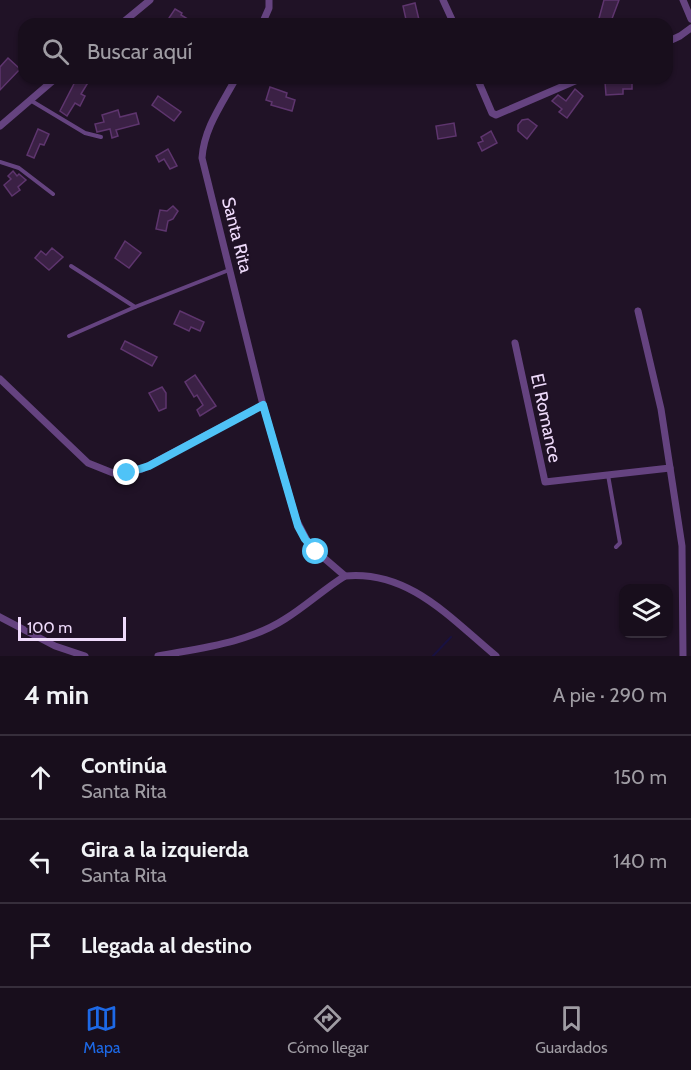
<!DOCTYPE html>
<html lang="es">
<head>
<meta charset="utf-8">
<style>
  :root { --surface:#180e1c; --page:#251c29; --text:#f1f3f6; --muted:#9f9ca3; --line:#362e3b; --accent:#1d69e6 }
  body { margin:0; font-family:Cabin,sans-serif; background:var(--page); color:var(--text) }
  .controls { position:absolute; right:18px; bottom:18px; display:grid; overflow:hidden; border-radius:12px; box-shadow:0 2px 4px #0004 }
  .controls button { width:54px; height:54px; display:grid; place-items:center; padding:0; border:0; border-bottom:2px solid var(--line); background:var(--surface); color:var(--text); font:30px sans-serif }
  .scale { position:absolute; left:18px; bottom:15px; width:108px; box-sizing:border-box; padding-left:6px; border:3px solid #efdbfb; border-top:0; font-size:16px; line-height:21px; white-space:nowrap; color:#efdbfb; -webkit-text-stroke:4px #201226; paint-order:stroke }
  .stop { position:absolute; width:18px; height:18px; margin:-14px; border:4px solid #4fc3f7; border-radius:50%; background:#fff }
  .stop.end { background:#4fc3f7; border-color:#fff; box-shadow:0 2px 6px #0008 }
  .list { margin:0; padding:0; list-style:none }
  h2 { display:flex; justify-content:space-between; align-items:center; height:78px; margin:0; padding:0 24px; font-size:26px }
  h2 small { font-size:20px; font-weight:400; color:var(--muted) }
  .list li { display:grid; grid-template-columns:39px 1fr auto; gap:18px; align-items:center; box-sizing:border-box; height:84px; padding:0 24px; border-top:2px solid var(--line) }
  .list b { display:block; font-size:22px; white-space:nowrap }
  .list p { margin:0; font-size:20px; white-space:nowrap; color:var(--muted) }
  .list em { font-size:20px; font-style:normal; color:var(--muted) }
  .icon { flex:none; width:33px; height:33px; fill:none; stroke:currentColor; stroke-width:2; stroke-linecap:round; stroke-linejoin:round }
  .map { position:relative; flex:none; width:691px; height:656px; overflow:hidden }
  .search { position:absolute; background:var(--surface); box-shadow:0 2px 4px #0004; left:18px; right:18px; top:18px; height:66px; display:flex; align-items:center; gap:15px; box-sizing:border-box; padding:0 21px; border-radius:18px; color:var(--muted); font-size:22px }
  .sheet { height:330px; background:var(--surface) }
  nav { display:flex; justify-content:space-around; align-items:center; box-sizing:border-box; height:84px; border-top:2px solid var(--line); background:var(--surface); font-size:16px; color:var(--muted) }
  nav a { display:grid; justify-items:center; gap:3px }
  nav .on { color:var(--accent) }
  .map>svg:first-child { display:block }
</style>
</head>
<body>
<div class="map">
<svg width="691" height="656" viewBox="0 0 691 656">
  <rect width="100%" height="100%" fill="#201226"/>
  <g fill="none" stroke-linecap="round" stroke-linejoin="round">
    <polyline stroke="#181141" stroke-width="2" points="433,656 451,637"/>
  </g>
  <g fill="#3b2145" stroke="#5e356e" stroke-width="1.5">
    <polygon points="604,0 619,0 610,24 598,22"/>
    <polygon points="415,3 420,24 407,24 403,6"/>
    <polygon points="175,9 182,13 181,15 196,24 165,24"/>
    <polygon points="8,58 20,69 0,90 0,67"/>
    <polygon points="77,78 84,78 89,81 81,94 85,96 80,106 75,103 67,116 60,111"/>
    <polygon points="632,80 632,89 623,89 623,94 606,95 605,82"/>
    <polygon points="270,87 287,93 286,97 295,100 292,111 271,105 272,102 266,100"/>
    <polygon points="575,89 583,96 567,118 559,112 562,109 552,101 558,95 566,101"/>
    <polygon points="158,96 181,112 174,121 152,105"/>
    <polygon points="118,110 120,117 136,113 139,124 116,130 118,136 112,138 110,129 97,132 95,124 104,122 102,115"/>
    <polygon points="528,119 537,126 527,139 518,131 518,125 522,120"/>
    <polygon points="454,123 456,136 438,139 436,126"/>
    <polygon points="38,129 49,134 44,145 40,144 34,158 27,155"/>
    <polygon points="491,131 497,143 482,151 478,143 483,141 481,137"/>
    <polygon points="168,149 177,166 170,169 164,159 159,162 156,156"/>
    <polygon points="13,171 17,176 19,174 26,180 18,187 20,190 12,196 4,185 11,179 8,176"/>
    <polygon points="173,206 178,211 173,219 168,221 166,231 156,229 160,210 167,211"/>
    <polygon points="125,241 141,253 129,268 115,258"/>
    <polygon points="52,248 63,257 49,270 35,258 41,251 46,255"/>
    <polygon points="180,311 204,322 200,331 191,327 189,331 174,324"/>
    <polygon points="125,341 157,357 152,366 121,349"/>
    <polygon points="195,375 216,406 200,416 197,410 203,405 197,395 194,397 185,382"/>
    <polygon points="162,387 166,393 166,408 159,411 149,393"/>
  </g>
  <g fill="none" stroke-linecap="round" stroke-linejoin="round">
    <g stroke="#654380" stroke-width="4">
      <polyline points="30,100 85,133 101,137"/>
      <polyline points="0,162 19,168 53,194"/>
      <polyline points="71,266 135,307"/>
      <polyline points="69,336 135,307 229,270"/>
      <polyline points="608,475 620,543 616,547"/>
    </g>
    <g stroke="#654380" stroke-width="7">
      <polyline points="443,0 454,24"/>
      <polyline points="683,0 691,19"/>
      <polyline points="121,24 150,0"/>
      <polyline points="262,24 269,8 269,0"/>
      <polyline points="667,42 680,36 691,28"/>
      <path d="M236 78C222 104 204 128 202 158L263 405 296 519 310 546 345 576"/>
      <polyline points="477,78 492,113 496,115 582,78"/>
      <polyline points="0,126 56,78"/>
      <polyline points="638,311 661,409 682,546 683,656"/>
      <polyline points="515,343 545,482 670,468"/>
      <polyline points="0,379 88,463 113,473 127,473 142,469 263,405"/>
      <polyline points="0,617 55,646 85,656"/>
      <path d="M158 656C200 648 248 643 285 619 306 606 324 589 345 576 409 570 450 618 496 656"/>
    </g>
  </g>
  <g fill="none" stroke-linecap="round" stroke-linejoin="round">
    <polyline stroke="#4fc3f7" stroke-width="8" points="127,473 149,466 263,405 298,526 305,539 316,552"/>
  </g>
  <g text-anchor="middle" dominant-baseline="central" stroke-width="4.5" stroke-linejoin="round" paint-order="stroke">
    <g font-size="18" fill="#efdbfb" stroke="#201226">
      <text transform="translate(237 235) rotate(76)">Santa Rita</text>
      <text transform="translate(546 418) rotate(78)">El Romance</text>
    </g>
  </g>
</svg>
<div class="controls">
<button><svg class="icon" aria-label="layers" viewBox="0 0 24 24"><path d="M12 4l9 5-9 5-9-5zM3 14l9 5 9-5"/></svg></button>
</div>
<div class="scale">100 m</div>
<div class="stop" style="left:316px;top:552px"></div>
<div class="stop end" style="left:127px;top:473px"></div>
<div class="search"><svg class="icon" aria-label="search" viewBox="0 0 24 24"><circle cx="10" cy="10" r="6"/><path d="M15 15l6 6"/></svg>Buscar aquí</div>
</div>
<section class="sheet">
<h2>4 min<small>A pie · 290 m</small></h2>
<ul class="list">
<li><svg class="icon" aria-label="ahead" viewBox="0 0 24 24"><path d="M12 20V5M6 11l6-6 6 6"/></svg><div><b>Continúa</b><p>Santa Rita</p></div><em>150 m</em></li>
<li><svg class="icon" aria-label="left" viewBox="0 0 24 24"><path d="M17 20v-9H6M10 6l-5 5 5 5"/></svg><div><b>Gira a la izquierda</b><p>Santa Rita</p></div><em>140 m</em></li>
<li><svg class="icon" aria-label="arrive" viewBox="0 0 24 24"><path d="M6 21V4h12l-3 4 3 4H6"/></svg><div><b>Llegada al destino</b></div></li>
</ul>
</section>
<nav>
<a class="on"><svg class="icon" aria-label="map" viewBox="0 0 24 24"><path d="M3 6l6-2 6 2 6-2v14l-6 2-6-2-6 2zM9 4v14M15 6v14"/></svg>Mapa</a>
<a><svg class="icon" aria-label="directions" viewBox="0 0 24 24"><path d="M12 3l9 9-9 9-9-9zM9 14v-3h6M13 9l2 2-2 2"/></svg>Cómo llegar</a>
<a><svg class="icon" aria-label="saved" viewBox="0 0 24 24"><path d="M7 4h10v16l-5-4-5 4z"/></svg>Guardados</a>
</nav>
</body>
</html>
